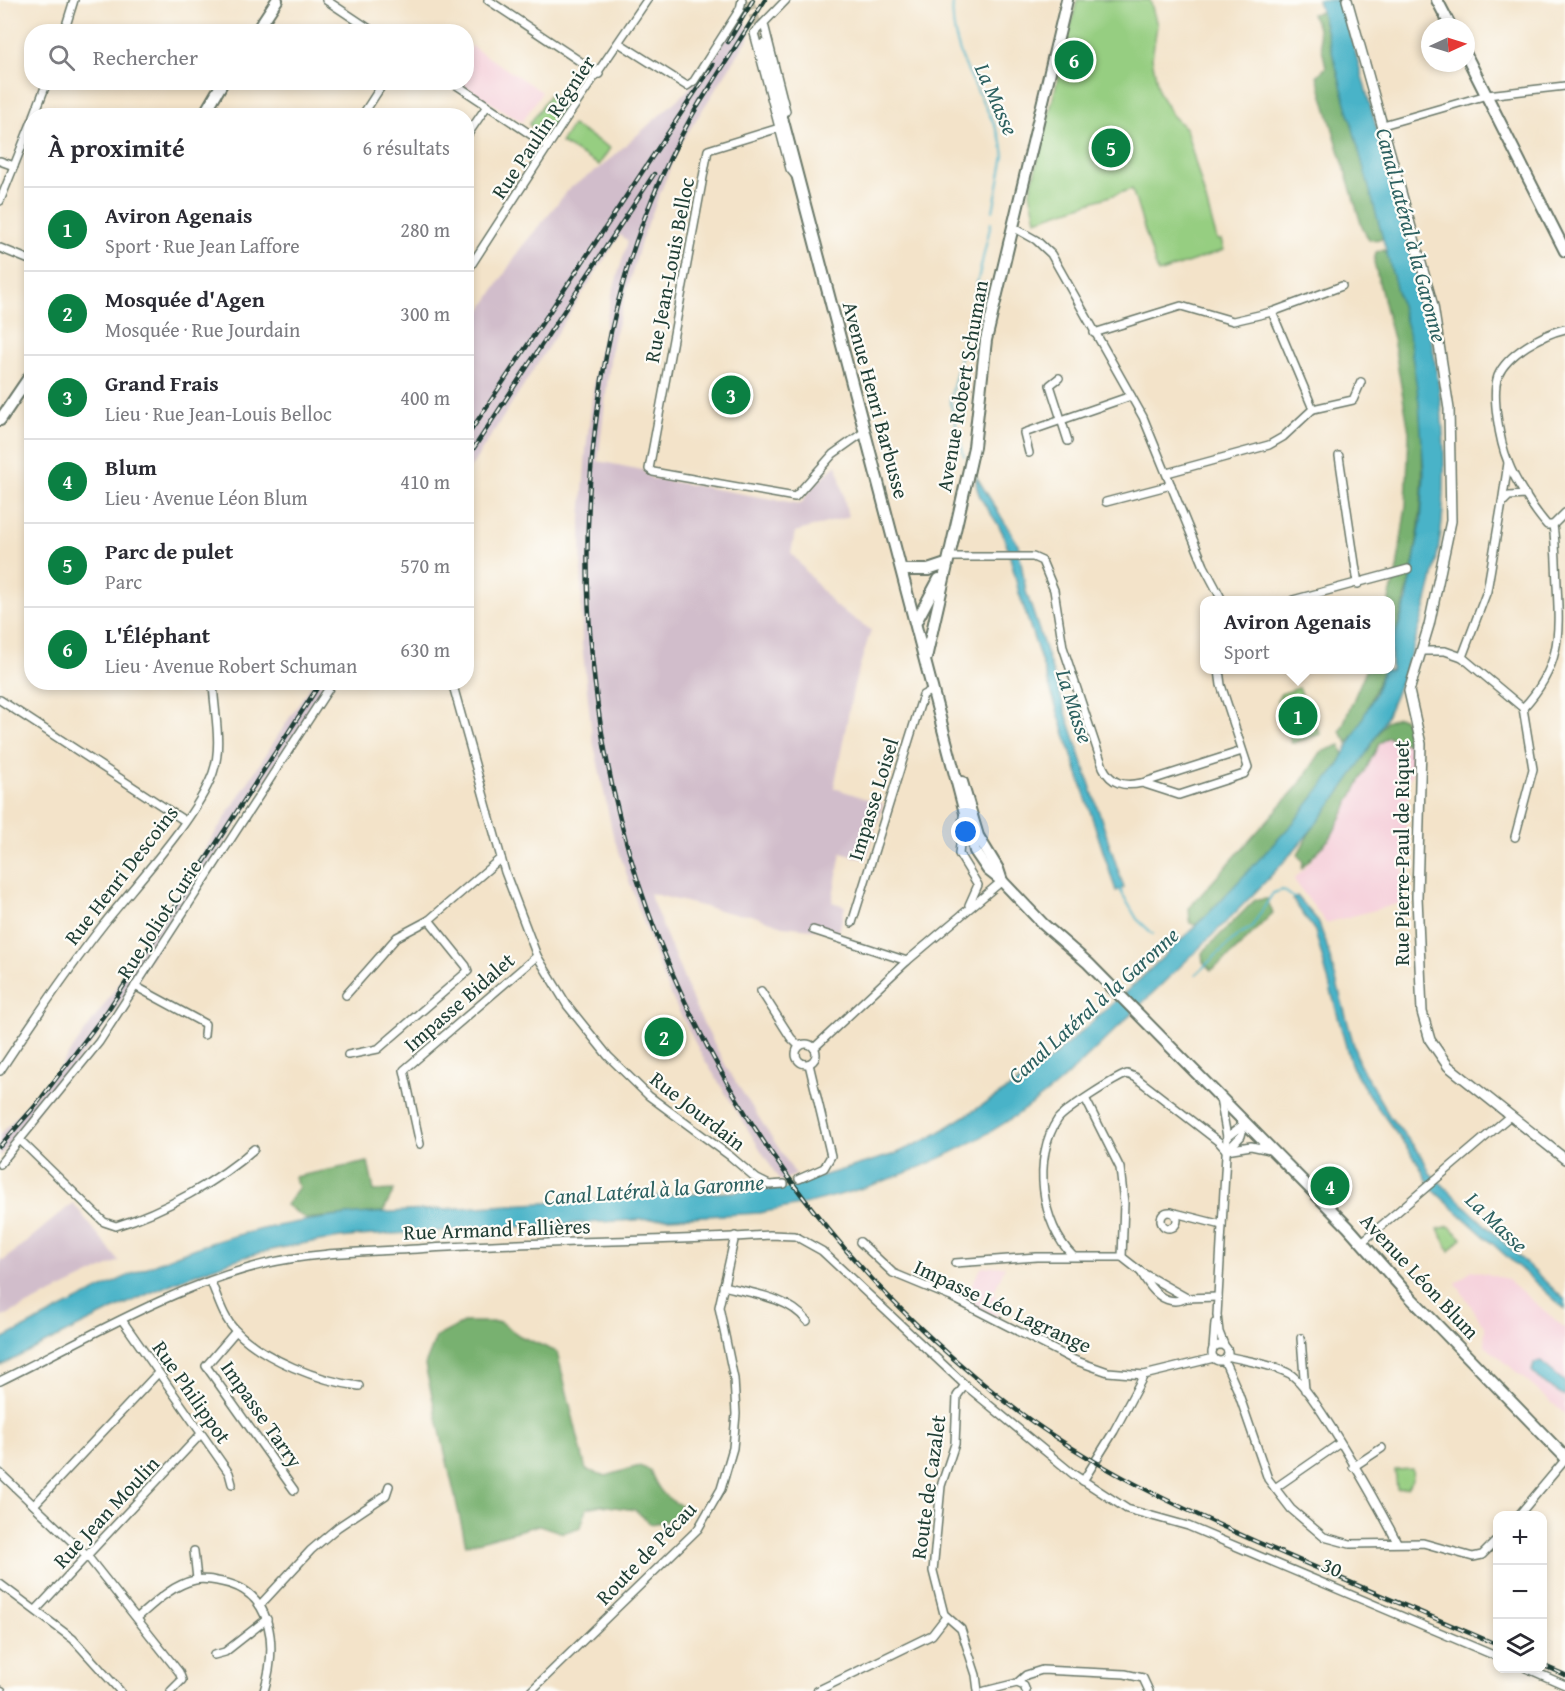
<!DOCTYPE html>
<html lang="fr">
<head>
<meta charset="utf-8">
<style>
  :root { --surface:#fff; --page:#f2f2f3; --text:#2b2b33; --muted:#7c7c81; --line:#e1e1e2; --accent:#0b8043 }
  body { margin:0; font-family:"Gentium Book Plus",serif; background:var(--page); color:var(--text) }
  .controls { position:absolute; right:18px; bottom:18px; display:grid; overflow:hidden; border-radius:12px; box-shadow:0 3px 9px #0003 }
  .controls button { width:54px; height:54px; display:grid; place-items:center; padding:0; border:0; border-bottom:2px solid var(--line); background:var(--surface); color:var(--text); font:30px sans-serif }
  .compass { position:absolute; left:1421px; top:18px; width:54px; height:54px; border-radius:50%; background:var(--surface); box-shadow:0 3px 9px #0003; rotate:86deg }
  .you { position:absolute; left:966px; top:832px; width:21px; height:21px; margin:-15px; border:4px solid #fff; border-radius:50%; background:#1a73e8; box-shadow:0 0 0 9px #1a73e833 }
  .badge { display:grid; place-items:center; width:39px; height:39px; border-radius:50%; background:var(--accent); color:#fff; font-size:20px; font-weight:700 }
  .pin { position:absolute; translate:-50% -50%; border:3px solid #fff; box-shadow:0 2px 6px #0006 }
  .popup { position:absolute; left:1200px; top:596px; width:195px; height:78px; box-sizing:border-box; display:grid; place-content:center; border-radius:12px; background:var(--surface); filter:drop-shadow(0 2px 4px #0005); font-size:20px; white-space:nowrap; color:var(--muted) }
  .popup b { font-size:22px; color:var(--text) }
  .popup::after { content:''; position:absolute; left:50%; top:100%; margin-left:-12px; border:12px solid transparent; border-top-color:var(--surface) }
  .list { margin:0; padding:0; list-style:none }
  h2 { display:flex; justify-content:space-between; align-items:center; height:78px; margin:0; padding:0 24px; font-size:26px }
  h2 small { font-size:20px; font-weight:400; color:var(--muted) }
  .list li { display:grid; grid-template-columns:39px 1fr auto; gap:18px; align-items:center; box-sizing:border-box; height:84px; padding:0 24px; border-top:2px solid var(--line) }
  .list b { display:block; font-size:22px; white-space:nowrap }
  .list p { margin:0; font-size:20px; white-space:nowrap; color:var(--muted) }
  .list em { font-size:20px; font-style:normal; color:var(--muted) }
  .icon { flex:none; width:33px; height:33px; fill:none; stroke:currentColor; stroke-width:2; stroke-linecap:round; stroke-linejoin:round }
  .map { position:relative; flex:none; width:1565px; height:1691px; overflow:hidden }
  .search { position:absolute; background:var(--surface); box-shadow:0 3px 9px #0003; left:24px; top:24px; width:450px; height:66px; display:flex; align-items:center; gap:15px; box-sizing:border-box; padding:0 21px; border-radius:24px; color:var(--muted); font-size:22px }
  .panel { position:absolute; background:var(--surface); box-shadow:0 3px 9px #0003; left:24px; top:108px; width:450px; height:582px; border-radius:24px }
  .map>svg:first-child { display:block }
</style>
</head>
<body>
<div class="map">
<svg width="1565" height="1691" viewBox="0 0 1565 1691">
  <rect width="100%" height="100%" fill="#fdfcf7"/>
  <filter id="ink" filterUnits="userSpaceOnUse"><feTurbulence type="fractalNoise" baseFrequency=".0167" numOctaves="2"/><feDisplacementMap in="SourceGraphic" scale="12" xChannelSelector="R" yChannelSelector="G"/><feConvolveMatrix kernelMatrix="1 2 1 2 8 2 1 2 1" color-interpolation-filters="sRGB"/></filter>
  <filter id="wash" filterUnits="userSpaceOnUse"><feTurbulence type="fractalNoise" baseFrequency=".008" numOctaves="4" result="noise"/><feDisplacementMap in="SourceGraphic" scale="24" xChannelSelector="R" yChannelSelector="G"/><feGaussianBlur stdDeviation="1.35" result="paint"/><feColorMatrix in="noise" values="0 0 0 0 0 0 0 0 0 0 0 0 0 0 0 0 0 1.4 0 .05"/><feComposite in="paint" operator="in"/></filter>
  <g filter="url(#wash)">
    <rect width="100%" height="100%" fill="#f3e3c9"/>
    <g fill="#f5cfda">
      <polygon points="471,46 542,92 522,122 459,83 466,82 467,52"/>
      <polygon points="1387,737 1412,745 1413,773 1409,780 1401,903 1326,923 1294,880 1331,837 1379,744"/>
      <polygon points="1005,1266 995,1290 998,1318 962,1300 982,1267"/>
      <polygon points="1472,1270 1507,1279 1565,1328 1565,1414 1484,1344 1485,1328 1456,1283"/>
    </g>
    <g fill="#d1bdcb">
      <polygon points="743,10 750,36 679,146 642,238 612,343 598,461 642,470 651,478 801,504 813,486 837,464 848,517 795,532 791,553 835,606 871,630 854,685 834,788 883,804 866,860 841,853 832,902 845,906 839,932 783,926 751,915 734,914 649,893 696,1009 728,1070 796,1175 780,1181 701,1054 666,986 613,835 592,735 582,644 581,520 586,450 596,368 612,294 628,241 620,235 467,473 467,336 476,319 520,249 570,188 601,167 688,90"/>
      <polygon points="312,683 328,683 161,941 99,1035 0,1156 0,1135 59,1068 109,998"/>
      <polygon points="73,1203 119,1261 0,1318 0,1259 3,1261"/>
    </g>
    <g fill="#96ce81" stroke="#5a865a" stroke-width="1.5">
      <polygon points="1077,0 1150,0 1157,25 1152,58 1159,93 1172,115 1186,129 1217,240 1221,240 1224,250 1158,273 1132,189 1036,220 1030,192"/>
      <polygon points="550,94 568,105 547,136 529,125"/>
      <polygon points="572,125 610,148 599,165 561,143"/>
      <polygon points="1299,688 1320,734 1292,743 1277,700 1281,694"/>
      <polygon points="1449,1226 1462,1238 1450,1251 1438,1229"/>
      <polygon points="1412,1469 1413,1479 1407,1488 1397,1489 1395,1470"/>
    </g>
    <g fill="#78b16f" stroke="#4c7752" stroke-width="1.5">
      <polygon points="1321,12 1384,239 1369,240 1362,227 1317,76 1326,67 1317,25 1311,14"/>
      <path d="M1383 250 1388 253C1395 280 1405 308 1410 337 1430 449 1428 538 1391 647L1389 600 1397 569 1406 505 1409 432 1393 339 1374 262 1376 252Z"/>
      <polygon points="1366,670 1383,670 1361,725 1348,743 1340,732"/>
      <polygon points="1397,717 1403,718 1413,737 1412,745 1387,737 1379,744 1331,837 1301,869 1303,862 1298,854 1310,832 1386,722"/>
      <path d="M1340 745 1344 755C1311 815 1254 864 1208 914L1195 925 1190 923 1189 908 1299 785 1321 752Z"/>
      <path d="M1267 899 1273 913C1252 932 1235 955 1211 970L1203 962 1202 953 1255 900Z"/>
      <polygon points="368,1162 374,1191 394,1190 383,1212 306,1219 286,1205 299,1187 294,1177"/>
      <path d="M465 1322H500L520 1336 557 1352 586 1470 606 1476 639 1466 650 1470C657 1488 664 1499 683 1506L675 1519 651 1524 635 1510 601 1505 587 1508 581 1527 563 1533 539 1525 466 1545 425 1365 436 1337Z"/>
    </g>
    <g fill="#4ab3c8" stroke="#34787e" stroke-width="1.5">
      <path d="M1318 0H1341C1358 63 1376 126 1394 189 1425 297 1453 407 1442 521 1438 566 1426 609 1412 651 1402 678 1393 705 1379 731 1326 829 1240 909 1160 986 1124 1020 1090 1057 1052 1089 968 1157 864 1195 759 1213L358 1236C312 1241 264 1249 220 1265 144 1292 72 1330 0 1366V1340C71 1305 141 1264 217 1241 263 1227 310 1219 357 1214L779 1189 895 1154 930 1138 1037 1071 1139 980 1208 914 1294 822 1338 766 1375 694 1383 670H1391V647L1407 600 1421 522 1424 473 1419 402 1409 335Z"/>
      <path d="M976 476 1018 544 1026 591 1124 888 1116 891 1019 593C1014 573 1010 553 1003 534 994 513 974 499 976 476Z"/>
      <polygon points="1297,896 1318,921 1326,943 1359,1064 1390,1117 1422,1156 1430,1173 1565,1300 1565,1309 1432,1189 1416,1160 1368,1094 1351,1065 1315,931 1293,900"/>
      <polygon points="1541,1362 1565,1382 1565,1396 1545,1384 1532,1371 1534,1363"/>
    </g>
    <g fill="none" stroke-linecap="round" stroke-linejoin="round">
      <g stroke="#4ab3c8" stroke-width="2">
        <path d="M953 0C947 53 985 96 1002 143L1004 156 993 211"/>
        <polyline points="964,456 950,401 991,223"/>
        <polyline points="1119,888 1137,919 1153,934"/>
        <polyline points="1196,974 1238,935 1251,928 1273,893 1283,890 1297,900"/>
      </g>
    </g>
  </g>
  <g filter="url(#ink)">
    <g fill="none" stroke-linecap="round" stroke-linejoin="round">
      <polyline stroke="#c9c2ab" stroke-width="7" stroke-dasharray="7 3.5" stroke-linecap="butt" points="784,1184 799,1179"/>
      <polyline stroke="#c9c2ab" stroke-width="10" stroke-dasharray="10 5" stroke-linecap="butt" points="749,0 763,45"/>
      <g stroke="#697768" stroke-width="10">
        <g id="minor">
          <polyline points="326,0 374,32"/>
          <polyline points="488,0 599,74"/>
          <polyline points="786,0 754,33 790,169 795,175"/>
          <polyline points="764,24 786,111"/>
          <polyline points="64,32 74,0"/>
          <polyline points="619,43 687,86 694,81 740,9 742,0"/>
          <polyline points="452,82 548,146"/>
          <polyline points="34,116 47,82"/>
          <polyline points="362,116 384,82"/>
          <polyline points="1383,125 1487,95 1565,86"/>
          <polyline points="779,128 708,150 649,469 653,472 795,497 833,454 864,432"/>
          <polyline points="466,137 487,106"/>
          <polyline points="0,161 14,166"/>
          <polyline points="0,201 32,121"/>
          <polyline points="1013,227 1036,240 1051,254 1143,417 1204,566 1222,600"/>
          <polyline points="0,248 32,261"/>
          <polyline points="466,273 563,123 647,0"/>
          <polyline points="1272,312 1342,286"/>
          <polyline points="1094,333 1181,306 1233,321 1272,312 1313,409 1283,437 1269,445 1167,473"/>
          <polyline points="1059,378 1050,385 1068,441"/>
          <polyline points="1313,409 1353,400 1361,382"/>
          <polyline points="1029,453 1024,433 1131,396"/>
          <polyline points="1339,456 1358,584"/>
          <polyline points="1106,502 1171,485"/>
          <polyline points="1502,503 1508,463"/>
          <path d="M1553 525H1547C1534 510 1515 481 1508 462 1500 443 1491 395 1498 376 1507 354 1543 334 1565 329"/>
          <path d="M948 557H1033L1042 561 1054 590 1063 647 1103 767C1111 784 1124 787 1142 783L1242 751"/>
          <polyline points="1293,600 1408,569"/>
          <path d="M1421 651H1445L1462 657 1523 708C1560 668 1560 637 1557 585 1556 565 1556 545 1553 525L1565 513"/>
          <polyline points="1462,657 1487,591 1502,503 1509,496 1526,495"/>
          <polyline points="452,682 505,872 537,956 567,1005 608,1056 649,1096 730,1156 757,1179 769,1185 784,1184"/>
          <polyline points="0,700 185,821"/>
          <polyline points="1142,783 1179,795 1244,774 1248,767 1221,685 1219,670"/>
          <polyline points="963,817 959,854 978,885 969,905"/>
          <polyline points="1515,837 1533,769 1523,708"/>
          <polyline points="852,923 923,695 932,690"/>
          <polyline points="813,930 907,961 1002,881"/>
          <polyline points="135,986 205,1024 204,1035"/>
          <polyline points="761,991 791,1038 799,1046"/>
          <polyline points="346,995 397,937 429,920 501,858"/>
          <circle cx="806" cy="1054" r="10"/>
          <polyline points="814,1048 907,961"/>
          <polyline points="348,1055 378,1049 468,971 466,966 429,920"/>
          <path d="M0 1071C33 1021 66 972 103 925 135 884 195 821 213 773 223 745 214 712 213 682"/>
          <polyline points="1220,1098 1227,1137 1217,1315 1219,1332 1225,1347"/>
          <polyline points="1086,1100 1120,1168 1124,1203 1122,1257 1141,1272 1187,1298 1218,1297"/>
          <polyline points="1227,1137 1244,1124"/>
          <path d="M21 1141 104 1222 116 1226C162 1212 219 1181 254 1149"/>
          <polyline points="420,1144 404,1070 537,956"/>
          <polyline points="1226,1150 1251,1146 1270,1150"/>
          <polyline points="1228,1150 1241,1136 1244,1124"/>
          <polyline points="0,1164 99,1042 333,682"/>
          <polyline points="799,1179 824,1168 831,1156 809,1064"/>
          <circle cx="1169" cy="1220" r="8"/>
          <polyline points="1171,1212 1222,1225"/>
          <polyline points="860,1242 893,1273 951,1297 1074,1360 1108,1372 1144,1375"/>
          <polyline points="1362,1242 1510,1116"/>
          <path d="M1073 1256C1041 1225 1032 1157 1058 1119 1065 1110 1115 1078 1127 1074L1135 1077 1219 1142 1226 1150"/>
          <polyline points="955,1263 1037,1257 1122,1257"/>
          <path d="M1141 1272C1151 1290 1165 1308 1187 1298"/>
          <path d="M211 1282C218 1298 223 1318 236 1331 265 1360 319 1381 359 1386"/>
          <path d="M723 1286C750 1293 789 1297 807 1321"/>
          <polyline points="122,1320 229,1473 232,1484"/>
          <polyline points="236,1331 206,1366 294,1490"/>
          <polyline points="1301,1338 1305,1390"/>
          <circle cx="1220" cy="1353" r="8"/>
          <polyline points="1213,1349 1215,1323"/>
          <path d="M1227 1356C1246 1361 1272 1364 1290 1374 1313 1387 1382 1513 1397 1542"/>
          <polyline points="1224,1360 1237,1389 1268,1479 1291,1509 1324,1537 1350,1544 1423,1543 1473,1557 1482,1555 1498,1539"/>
          <path d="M0 1381C86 1339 171 1287 264 1264 314 1252 366 1252 417 1249 535 1241 653 1242 770 1235L795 1236 822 1251 965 1385 1073 1474 1127 1509 1188 1526 1498 1657"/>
          <polyline points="965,1385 957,1396 955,1444 941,1486 933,1571 944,1614 961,1629 976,1675 978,1691"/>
          <polyline points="1353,1467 1382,1448"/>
          <polyline points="0,1473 88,1557 179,1672 182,1680 171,1691"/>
          <polyline points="1083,1481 1114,1431 1144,1375 1214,1358"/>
          <polyline points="1275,1488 1340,1443"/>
          <polyline points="34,1505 158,1373"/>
          <polyline points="1518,1516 1565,1460"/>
          <polyline points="194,1551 197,1579"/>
          <polyline points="0,1584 73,1639 120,1691"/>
          <polyline points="261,1604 311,1550 338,1527 386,1495 389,1486"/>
          <polyline points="36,1610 200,1435"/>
          <path d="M137 1618C154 1603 172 1585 195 1580 204 1578 213 1580 222 1582 275 1592 277 1648 264 1691"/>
          <polyline points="214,1655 225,1652 267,1619"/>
          <polyline points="1526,1668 1565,1685"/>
          <polyline points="1017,1683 1024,1686 1026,1691"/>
          <polyline points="0,1690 2,1691"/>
          <polyline points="531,1691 698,1529 721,1489 733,1448 736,1414 734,1379 719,1307 735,1236"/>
          <polyline points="817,1691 932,1635 946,1617"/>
          <polyline points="985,1691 1017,1683 1026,1675 1042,1670 1125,1674 1143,1678 1149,1691"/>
        </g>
      </g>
      <g stroke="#697768" stroke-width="12">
        <polyline id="tertiary" points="1347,0 1433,306 1449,409 1451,521 1429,625 1409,691 1421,744 1417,897 1422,1012 1430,1040 1448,1066 1565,1159"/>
      </g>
      <g stroke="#697768" stroke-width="14">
        <g id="secondary">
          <polyline points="1437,0 1451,27"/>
          <polyline points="1466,55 1565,251"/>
        </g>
      </g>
      <g stroke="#697768" stroke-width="14">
        <g id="primary">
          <polyline points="256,32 277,0"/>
          <polyline points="763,45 975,851 988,870 1002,881 1043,924 1088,963 1348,1227 1410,1297 1565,1457"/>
          <polyline points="203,116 223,82"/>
          <polyline points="0,420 32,373"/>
          <polyline points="902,570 928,570 946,564"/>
          <polyline points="916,622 939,579"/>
          <polyline points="926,658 974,447 986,340 1067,0"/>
          <polyline points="962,782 978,836 998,869 1002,881"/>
        </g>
      </g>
      <use href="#minor" stroke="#fff" stroke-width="7"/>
      <use href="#tertiary" stroke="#fff" stroke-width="9"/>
      <use href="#secondary" stroke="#fff" stroke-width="10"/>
      <use href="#primary" stroke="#fff" stroke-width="10"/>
      <g stroke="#1f3d34" stroke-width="4.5">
        <g id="rail">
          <polyline points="728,42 753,0"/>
          <path d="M701 100C630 221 600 344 590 483 565 850 726 1190 1019 1412 1092 1466 1174 1505 1257 1542 1337 1577 1417 1611 1498 1645"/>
          <polyline points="698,106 765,0"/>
          <polyline points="466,438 713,65"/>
          <polyline points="466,460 654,174"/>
          <polyline points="0,1146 36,1105 108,1010 321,682"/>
          <polyline points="1542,1665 1565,1675"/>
        </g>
      </g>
      <use href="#rail" stroke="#fdfcf7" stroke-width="2" stroke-dasharray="7" stroke-linecap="butt"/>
    </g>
  </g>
  <g text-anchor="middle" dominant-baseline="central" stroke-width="4.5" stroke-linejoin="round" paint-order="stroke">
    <g font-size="21" fill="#1f3d34" stroke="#fdfcf7">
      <text transform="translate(543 127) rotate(-56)">Rue Paulin Régnier</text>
      <text transform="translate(669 270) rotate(-79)">Rue Jean-Louis Belloc</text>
      <text transform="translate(962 386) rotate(-80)">Avenue Robert Schuman</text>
      <text transform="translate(876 400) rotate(75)">Avenue Henri Barbusse</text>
      <text transform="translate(873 799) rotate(-73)">Impasse Loisel</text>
      <text transform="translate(1401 853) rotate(-90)">Rue Pierre-Paul de Riquet</text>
      <text transform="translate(121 875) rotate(-52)">Rue Henri Descoins</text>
      <text transform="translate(159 919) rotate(-57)">Rue Joliot Curie</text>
      <text transform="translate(459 1002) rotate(-41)">Impasse Bidalet</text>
      <text transform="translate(698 1111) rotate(38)">Rue Jourdain</text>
      <text transform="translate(497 1229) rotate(-2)">Rue Armand Fallières</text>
      <text transform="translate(1420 1276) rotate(47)">Avenue Léon Blum</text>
      <text transform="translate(1003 1306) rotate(25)">Impasse Léo Lagrange</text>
      <text transform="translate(192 1392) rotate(55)">Rue Philippot</text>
      <text transform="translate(262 1414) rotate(55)">Impasse Tarry</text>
      <text transform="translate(928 1487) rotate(-82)">Route de Cazalet</text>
      <text transform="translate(106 1512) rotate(-47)">Rue Jean Moulin</text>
      <text transform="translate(646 1553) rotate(-46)">Route de Pécau</text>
      <text transform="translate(1332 1567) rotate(24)">30</text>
    </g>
    <g font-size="22" font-style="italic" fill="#2c6060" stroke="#fdfcf7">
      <text transform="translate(997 99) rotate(66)">La Masse</text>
      <text transform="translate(1412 235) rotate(75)">Canal Latéral à la Garonne</text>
      <text transform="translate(1075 706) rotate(72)">La Masse</text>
      <text transform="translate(1093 1005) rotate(-42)">Canal Latéral à la Garonne</text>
      <text transform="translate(654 1189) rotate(-4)">Canal Latéral à la Garonne</text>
      <text transform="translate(1497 1222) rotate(44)">La Masse</text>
    </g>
  </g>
</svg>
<div class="controls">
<button>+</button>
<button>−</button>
<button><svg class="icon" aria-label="layers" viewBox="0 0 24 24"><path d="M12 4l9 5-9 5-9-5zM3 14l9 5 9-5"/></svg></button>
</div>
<svg class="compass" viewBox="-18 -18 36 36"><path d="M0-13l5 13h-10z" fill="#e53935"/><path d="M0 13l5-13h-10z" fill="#7c7c81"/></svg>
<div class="you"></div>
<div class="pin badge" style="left:1298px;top:716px">1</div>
<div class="popup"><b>Aviron Agenais</b>Sport</div>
<div class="pin badge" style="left:664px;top:1037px">2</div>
<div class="pin badge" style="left:731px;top:395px">3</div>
<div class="pin badge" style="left:1330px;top:1186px">4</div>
<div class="pin badge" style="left:1111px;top:148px">5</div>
<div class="pin badge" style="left:1074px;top:60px">6</div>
<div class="search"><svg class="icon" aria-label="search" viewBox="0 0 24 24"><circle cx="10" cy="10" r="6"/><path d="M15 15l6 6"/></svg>Rechercher</div>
<section class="panel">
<h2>À proximité<small>6 résultats</small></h2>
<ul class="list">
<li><span class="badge">1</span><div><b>Aviron Agenais</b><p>Sport · Rue Jean Laffore</p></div><em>280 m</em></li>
<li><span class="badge">2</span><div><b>Mosquée d'Agen</b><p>Mosquée · Rue Jourdain</p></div><em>300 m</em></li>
<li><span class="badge">3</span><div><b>Grand Frais</b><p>Lieu · Rue Jean-Louis Belloc</p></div><em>400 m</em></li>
<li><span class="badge">4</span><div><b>Blum</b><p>Lieu · Avenue Léon Blum</p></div><em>410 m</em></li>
<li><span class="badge">5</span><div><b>Parc de pulet</b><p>Parc</p></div><em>570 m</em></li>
<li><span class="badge">6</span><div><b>L'Éléphant</b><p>Lieu · Avenue Robert Schuman</p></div><em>630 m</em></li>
</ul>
</section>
</div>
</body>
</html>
